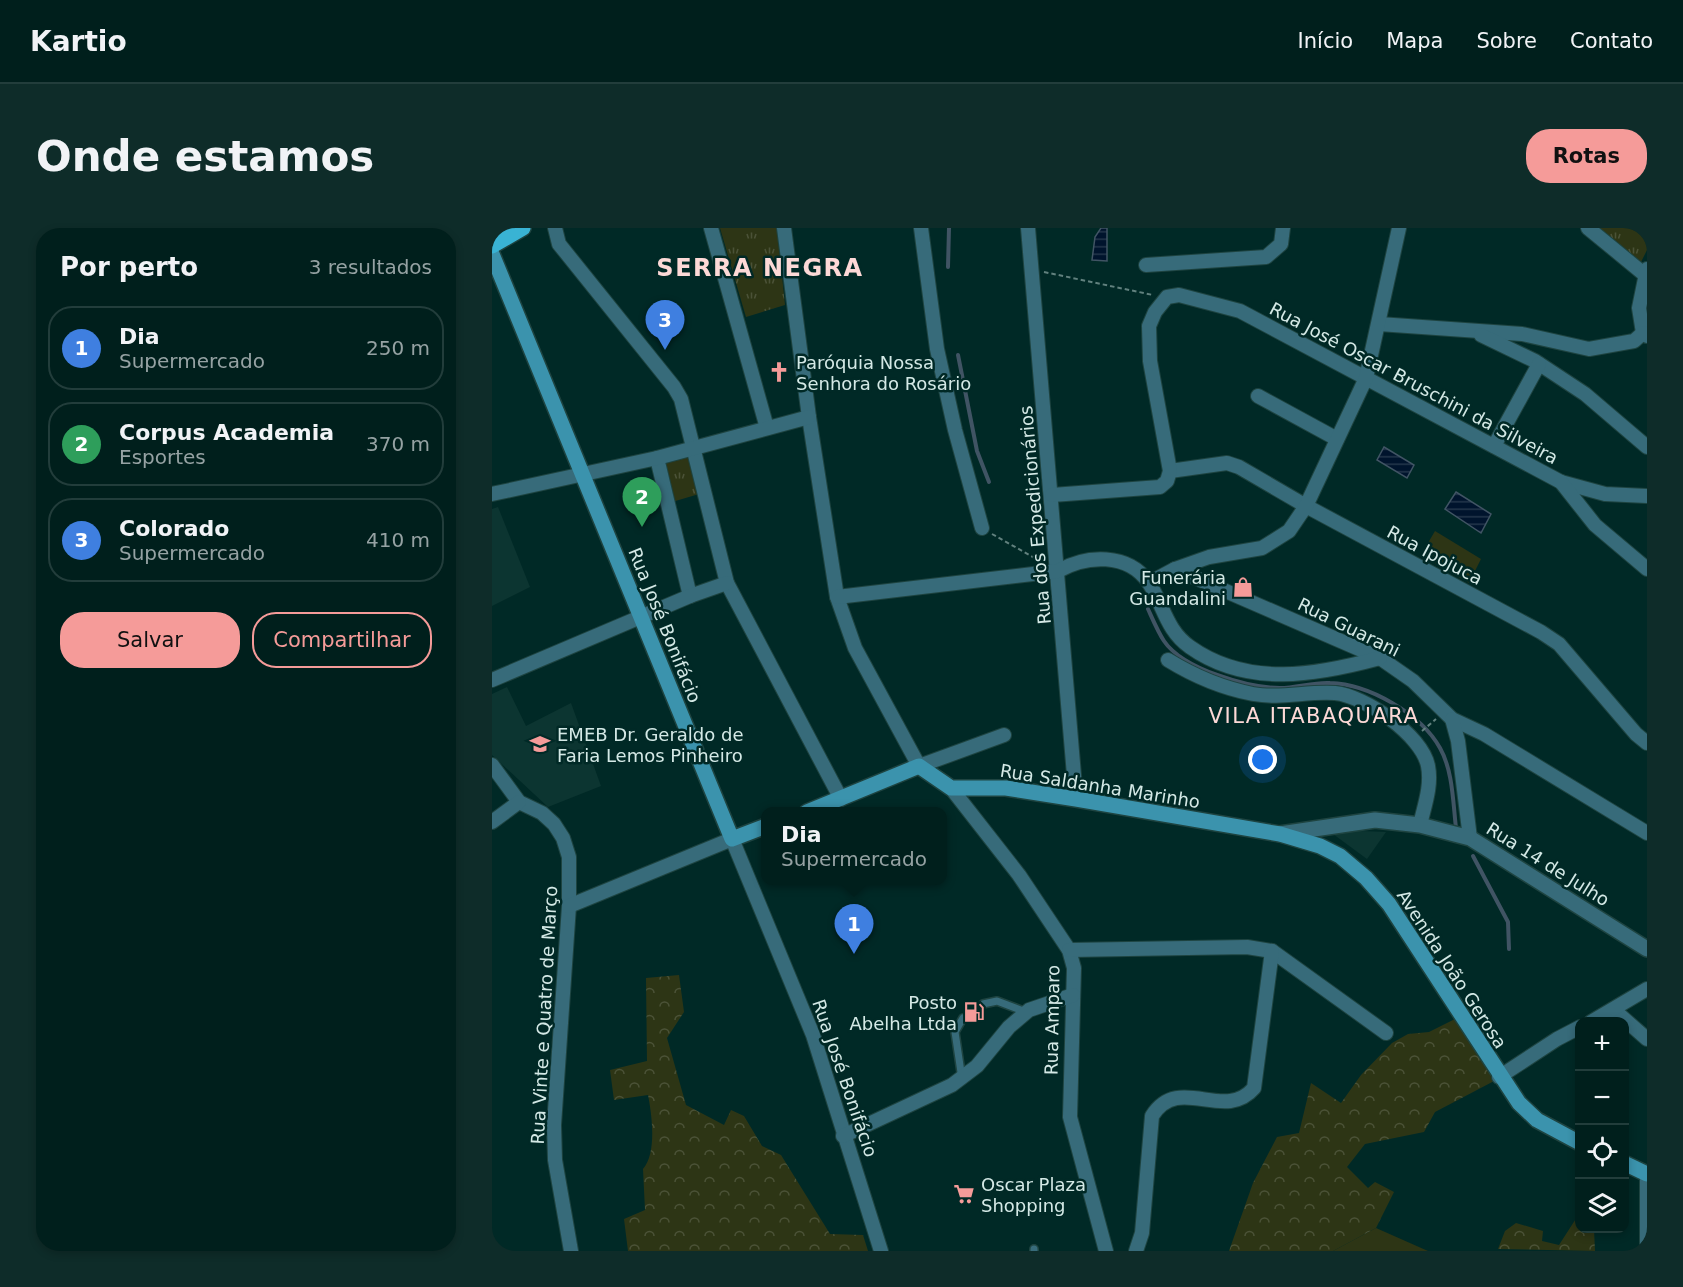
<!DOCTYPE html>
<html lang="pt">
<head>
<meta charset="utf-8">
<style>
  :root { --surface:#001f1c; --page:#0e2c29; --text:#f1f3f6; --muted:#95a2a3; --line:#223d3b; --accent:#f59b99 }
  body { margin:0; font-family:"DejaVu Sans",sans-serif; background:var(--page); color:var(--text) }
  .controls { position:absolute; right:18px; bottom:18px; display:grid; overflow:hidden; border-radius:12px; box-shadow:0 3px 9px #0003 }
  .controls button { width:54px; height:54px; display:grid; place-items:center; padding:0; border:0; border-bottom:2px solid var(--line); background:var(--surface); color:var(--text); font:30px sans-serif }
  .you { position:absolute; left:771px; top:532px; width:21px; height:21px; margin:-15px; border:4px solid #fff; border-radius:50%; background:#1a73e8; box-shadow:0 0 0 9px #1a73e833 }
  .badge { display:grid; place-items:center; width:39px; height:39px; border-radius:50%; background:var(--accent); color:#fff; font-size:20px; font-weight:700 }
  .pin { position:absolute; translate:-50% -50px; filter:drop-shadow(0 2px 3px #0008) }
  .pin::after { content:''; position:absolute; top:32px; width:21px; height:18px; background:inherit; clip-path:polygon(0 0,100% 0,50% 100%) }
  .popup { position:absolute; left:269px; top:579px; width:186px; height:78px; box-sizing:border-box; display:grid; place-content:center; border-radius:12px; background:var(--surface); filter:drop-shadow(0 2px 4px #0005); font-size:20px; white-space:nowrap; color:var(--muted) }
  .popup b { font-size:22px; color:var(--text) }
  .popup::after { content:''; position:absolute; left:50%; top:100%; margin-left:-12px; border:12px solid transparent; border-top-color:var(--surface) }
  .list { margin:0; padding:0; list-style:none }
  h2 { display:flex; justify-content:space-between; align-items:center; height:78px; margin:0; padding:0 24px; font-size:26px }
  h2 small { font-size:20px; font-weight:400; color:var(--muted) }
  .list li { display:grid; grid-template-columns:39px 1fr auto; gap:18px; align-items:center; box-sizing:border-box; height:84px; margin:0 12px 12px; padding:0 12px; border:2px solid var(--line); border-radius:24px }
  .list b { display:block; font-size:22px; white-space:nowrap }
  .list p { margin:0; font-size:20px; white-space:nowrap; color:var(--muted) }
  .list em { font-size:20px; font-style:normal; color:var(--muted) }
  .actions { display:flex; gap:12px; padding:18px 24px }
  .actions a { flex:1; padding:14px 0; border:2px solid var(--accent); border-radius:24px; text-align:center; font-size:21px; color:var(--accent) }
  .actions .main { background:var(--accent); color:#111 }
  .icon { flex:none; width:33px; height:33px; fill:none; stroke:currentColor; stroke-width:2; stroke-linecap:round; stroke-linejoin:round }
  .map { position:relative; flex:none; width:1155px; height:1023px; overflow:hidden; border-radius:24px }
  header { display:flex; align-items:center; gap:36px; box-sizing:border-box; height:84px; padding:0 30px; background:var(--surface); border-bottom:2px solid var(--line) }
  header strong { font-size:28px }
  nav { display:flex; gap:33px; margin-inline-start:auto; font-size:21px }
  .intro { display:flex; align-items:center; justify-content:space-between; box-sizing:border-box; height:144px; padding:0 36px }
  h1 { margin:0; font-size:42px }
  .button { padding:15px 27px; border-radius:24px; background:var(--accent); color:#111; font-size:21px; font-weight:700 }
  main { display:flex; gap:36px; padding:0 36px }
  aside { flex:1; background:var(--surface); border-radius:24px; box-shadow:0 3px 9px #0003 }
  .map>svg:first-child { display:block }
</style>
</head>
<body>
<header>
<strong>Kartio</strong>
<nav><a>Início</a><a>Mapa</a><a>Sobre</a><a>Contato</a></nav>
</header>
<div class="intro"><h1>Onde estamos</h1><a class="button">Rotas</a></div>
<main>
<aside>
<h2>Por perto<small>3 resultados</small></h2>
<ul class="list">
<li><span class="badge" style="background:#3f7fe0">1</span><div><b>Dia</b><p>Supermercado</p></div><em>250 m</em></li>
<li><span class="badge" style="background:#2e9e5b">2</span><div><b>Corpus Academia</b><p>Esportes</p></div><em>370 m</em></li>
<li><span class="badge" style="background:#3f7fe0">3</span><div><b>Colorado</b><p>Supermercado</p></div><em>410 m</em></li>
</ul>
<div class="actions"><a class="main">Salvar</a><a>Compartilhar</a></div>
</aside>
<div class="map">
<svg width="1155" height="1023" viewBox="0 0 1155 1023">
  <defs>
    <pattern id="forest-crowns" width="20" height="18" patternUnits="userSpaceOnUse" patternTransform="scale(1.5)"><rect width="20" height="18" fill="#2d3515"/><path d="M2 6a3 3 0 1 1 6 0M12 15a3 3 0 1 1 6 0" fill="none" stroke="#4b5237"/></pattern>
    <pattern id="park-tufts" width="24" height="20" patternUnits="userSpaceOnUse" patternTransform="scale(1.5)"><rect width="24" height="20" fill="#2d3515"/><path d="M3 7l-1-3M5 7V3M7 7l1-3M15 17l-1-3M17 17v-4M19 17l1-3" fill="none" stroke="#4b5237"/></pattern>
    <pattern id="water-rules" width="6" height="5" patternUnits="userSpaceOnUse" patternTransform="scale(1.5)"><rect width="6" height="5" fill="#00142d"/><path d="M0 2.5h6" fill="none" stroke="#24364b"/></pattern>
  </defs>
  <rect width="100%" height="100%" fill="#002926"/>
  <g fill="#0c3531">
    <polygon points="6,279 38,359 0,378 0,281"/>
    <polygon points="15,459 34,498 79,475 109,558 56,579 0,527 0,466"/>
    <polygon points="845,602 894,604 875,631 841,606"/>
  </g>
  <g fill="#2d3515">
    <polygon points="943,303 989,331 977,355 929,327"/>
    <polygon points="884,1000 936,1023 841,1023"/>
  </g>
  <g fill="url(#forest-crowns)">
    <path d="M187 747 192 784 175 810 194 877 232 897 239 882 252 888 270 918 289 927 338 1006 371 1007 376 1023H136L132 991 153 982 151 941C165 925 160 887 156 867L122 872 118 842 155 833 154 750Z"/>
    <polygon points="963,791 1004,852 943,884 932,904 873,916 855,939 876,960 883,954 902,964 884,1000 841,1023 737,1023 761,955 785,909 807,905 819,855 849,875 869,847 900,815 916,806 937,804"/>
    <polygon points="1087,986 1088,1000 1102,1001 1103,1023 1006,1021 1013,1003 1024,995 1051,1003 1050,1013 1067,1017"/>
  </g>
  <g fill="url(#park-tufts)">
    <polygon points="228,0 285,0 293,77 254,89"/>
    <polygon points="1106,0 1155,0 1155,22 1149,34"/>
    <polygon points="197,225 207,266 180,274 170,233"/>
  </g>
  <g fill="url(#water-rules)" stroke="#405464" stroke-width="1.5">
    <polygon points="609,0 615,0 615,33 600,32 603,9"/>
    <polygon points="892,219 922,237 915,250 885,232"/>
    <polygon points="964,264 999,286 989,305 953,281"/>
  </g>
  <g fill="none" stroke-linecap="round" stroke-linejoin="round">
    <g stroke="#405464" stroke-width="4">
      <polyline points="456,39 457,0"/>
      <polyline points="466,127 485,223 497,254"/>
      <path d="M656 381C661 392 666 404 672 413 691 441 756 460 788 460 805 460 821 454 838 455 877 456 929 486 948 520 961 543 961 575 964 600"/>
      <polyline points="981,628 1016,694 1017,721"/>
    </g>
    <g stroke="#1e4441" stroke-width="10">
      <g id="service">
        <polyline points="491,776 505,773 534,784"/>
        <polyline points="470,851 463,804 471,790"/>
        <polyline points="542,1021 542,1023"/>
      </g>
    </g>
    <g stroke="#1e4441" stroke-width="16">
      <g id="minor">
        <polyline points="63,0 67,16 182,159 189,171 235,355 349,571"/>
        <polyline points="219,0 275,200"/>
        <polyline points="292,0 317,189 345,369 363,420 427,538 512,507"/>
        <polyline points="429,0 445,121 463,202 490,300"/>
        <polyline points="536,0 584,571"/>
        <polyline points="1096,0 1152,46"/>
        <polyline points="654,37 774,29 789,16 791,0"/>
        <polyline points="1155,41 1147,80 1151,105 1155,108"/>
        <polyline points="887,96 1030,106 1097,121 1142,113 1151,105"/>
        <polyline points="989,107 1043,133 1093,166 1155,219"/>
        <polyline points="766,168 845,211"/>
        <polyline points="1002,218 1047,136"/>
        <polyline points="165,230 198,368"/>
        <polyline points="678,243 735,235 747,239 814,278 1049,404 1067,416 1144,506 1155,515"/>
        <polyline points="1069,254 1113,266 1155,268"/>
        <polyline points="0,266 165,230 317,189"/>
        <polyline points="560,267 668,259 675,253 678,243 658,133 657,98 663,84 675,69 687,67 748,83 1069,254 1103,297 1155,341"/>
        <polyline points="683,341 888,430 921,453 960,491 992,506 1155,605"/>
        <polyline points="657,355 683,341 717,329 770,320 797,303 814,278 874,150 907,0"/>
        <path d="M345 369 566 343C594 327 636 324 657 355 672 378 674 402 698 419 756 460 825 447 888 430"/>
        <path d="M676 432C702 448 730 460 761 466 789 471 815 463 843 465 873 468 930 507 936 538 940 558 932 579 928 597"/>
        <polyline points="0,452 198,368 235,355"/>
        <polyline points="960,491 966,513 978,610"/>
        <polyline points="0,537 27,574 50,585 62,596 71,610 77,629 77,678 62,897 63,932 79,1023"/>
        <polyline points="459,560 527,647 577,722 582,740 578,889 614,1023"/>
        <polyline points="0,594 27,574"/>
        <polyline points="77,678 240,611 321,807 389,1023"/>
        <polyline points="577,722 755,719 780,723 894,805"/>
        <polyline points="1122,782 1155,811"/>
        <polyline points="1099,794 1155,761"/>
        <polyline points="1007,849 1065,811 1088,799"/>
        <polyline points="351,908 460,857 485,838 517,799 537,782 581,767"/>
        <path d="M644 1023 650 1005 660 888C687 845 732 895 762 860L780 723"/>
        <polyline points="1155,1023 1155,952"/>
      </g>
    </g>
    <g stroke="#1e4441" stroke-width="18">
      <polyline id="tertiary" points="788,606 883,592 928,597 978,610 1155,721"/>
    </g>
    <g stroke="#1e4441" stroke-width="18">
      <g id="secondary">
        <polyline points="0,26 240,611 274,598"/>
        <polyline points="315,584 427,538 459,560 514,560 584,571 788,606 828,618 848,628 874,650 897,676 1027,875 1045,892 1088,915"/>
        <polyline points="1132,935 1155,946"/>
      </g>
    </g>
    <g stroke="#1e4441" stroke-width="18">
      <polyline id="primary" points="0,18 31,0"/>
    </g>
    <g stroke="#61817e" stroke-width="2" stroke-dasharray="4.5 3" stroke-linecap="butt">
      <polyline points="552,44 661,67"/>
      <polyline points="500,306 548,333"/>
      <polyline points="930,503 944,491"/>
    </g>
    <use href="#service" stroke="#376b7a" stroke-width="7"/>
    <use href="#minor" stroke="#376b7a" stroke-width="14"/>
    <use href="#tertiary" stroke="#376b7a" stroke-width="15"/>
    <use href="#secondary" stroke="#3b93ad" stroke-width="15"/>
    <use href="#primary" stroke="#39b3d4" stroke-width="15"/>
  </g>
  <defs>
    <g id="church-bare" transform="scale(1.62)"><path d="M-1.2-6h2.4v3.5h3.3v2.4h-3.3V6h-2.4V-.1h-3.3v-2.4h3.3Z" fill="#f59b99" stroke="#002926" stroke-width="2.5" paint-order="stroke"/></g>
    <g id="shop-bare" transform="scale(1.62)"><path d="M-5-2.5h2.3a2.7 3.5 0 0 1 5.4 0H5L5.5 6h-11ZM-1.5-2.5h3a1.5 2.3 0 0 0-3 0Z" fill="#f59b99" stroke="#002926" stroke-width="2.5" paint-order="stroke"/></g>
    <g id="school-bare" transform="scale(1.62)"><path d="M0-5L7-2L0 1L-7-2ZM-4 1L0 2.5L4 1V4Q0 6-4 4Z" fill="#f59b99" stroke="#002926" stroke-width="2.5" paint-order="stroke"/></g>
    <g id="fuel-bare" transform="scale(1.62)"><path d="M-5.5-6h7V0h2V4h1.3V-2.5L3-4.5l.8-.8L6-3V5H2.5V1h-1V6h-7ZM-4.2-4.7v3.2H.2V-4.7Z" fill="#f59b99" stroke="#002926" stroke-width="2.5" paint-order="stroke"/></g>
    <g id="supermarket-bare" transform="scale(1.62)"><path d="M-6-5.5h2.5l.6 2H6L4.5 2H-2.5L-4.4-4H-6ZM-1.5 3.2a1.3 1.3 0 1 0 .1 0ZM3 3.2a1.3 1.3 0 1 0 .1 0Z" fill="#f59b99" stroke="#002926" stroke-width="2.5" paint-order="stroke"/></g>
  </defs>
  <g fill-rule="evenodd">
    <use href="#church-bare" x="287" y="144"/>
    <use href="#shop-bare" x="751" y="359"/>
    <use href="#school-bare" x="48" y="516"/>
    <use href="#fuel-bare" x="482" y="784"/>
    <use href="#supermarket-bare" x="472" y="966"/>
  </g>
  <g text-anchor="middle" dominant-baseline="central" stroke-width="5" stroke-linejoin="round" paint-order="stroke">
    <g font-size="18" fill="#d4e9e6" stroke="#002926" text-anchor="start">
      <text x="304" y="134">Paróquia Nossa<tspan x="304" dy="21">Senhora do Rosário</tspan></text>
      <text x="734" y="349" text-anchor="end">Funerária<tspan x="734" dy="21">Guandalini</tspan></text>
      <text x="65" y="506">EMEB Dr. Geraldo de<tspan x="65" dy="21">Faria Lemos Pinheiro</tspan></text>
      <text x="465" y="774" text-anchor="end">Posto<tspan x="465" dy="21">Abelha Ltda</tspan></text>
      <text x="489" y="956">Oscar Plaza<tspan x="489" dy="21">Shopping</tspan></text>
    </g>
    <g font-size="18" fill="#d4e9e6" stroke="#002926">
      <text transform="translate(922 155) rotate(28)">Rua José Oscar Bruschini da Silveira</text>
      <text transform="translate(543 287) rotate(-95)">Rua dos Expedicionários</text>
      <text transform="translate(943 327) rotate(28)">Rua Ipojuca</text>
      <text transform="translate(173 397) rotate(68)">Rua José Bonifácio</text>
      <text transform="translate(857 399) rotate(26)">Rua Guarani</text>
      <text transform="translate(608 558) rotate(9)">Rua Saldanha Marinho</text>
      <text transform="translate(1056 636) rotate(32)">Rua 14 de Julho</text>
      <text transform="translate(960 741) rotate(57)">Avenida João Gerosa</text>
      <text transform="translate(52 787) rotate(-87)">Rua Vinte e Quatro de Março</text>
      <text transform="translate(560 792) rotate(-89)">Rua Amparo</text>
      <text transform="translate(353 850) rotate(71)">Rua José Bonifácio</text>
    </g>
    <g font-size="21" letter-spacing="1.5" fill="#fdd9d7" stroke="#002926">
      <text x="822" y="488">VILA ITABAQUARA</text>
    </g>
    <g font-size="24" font-weight="bold" letter-spacing="1.5" fill="#fdd9d7" stroke="#002926">
      <text x="268" y="40">SERRA NEGRA</text>
    </g>
  </g>
</svg>
<div class="controls">
<button>+</button>
<button>−</button>
<button><svg class="icon" aria-label="locate" viewBox="0 0 24 24"><circle cx="12" cy="12" r="6"/><path d="M12 2v4M12 18v4M2 12h4M18 12h4"/></svg></button>
<button><svg class="icon" aria-label="layers" viewBox="0 0 24 24"><path d="M12 4l9 5-9 5-9-5zM3 14l9 5 9-5"/></svg></button>
</div>
<div class="you"></div>
<div class="pin badge" style="left:362px;top:726px;background:#3f7fe0">1</div>
<div class="popup"><b>Dia</b>Supermercado</div>
<div class="pin badge" style="left:150px;top:299px;background:#2e9e5b">2</div>
<div class="pin badge" style="left:173px;top:122px;background:#3f7fe0">3</div>
</div>
</main>
</body>
</html>
